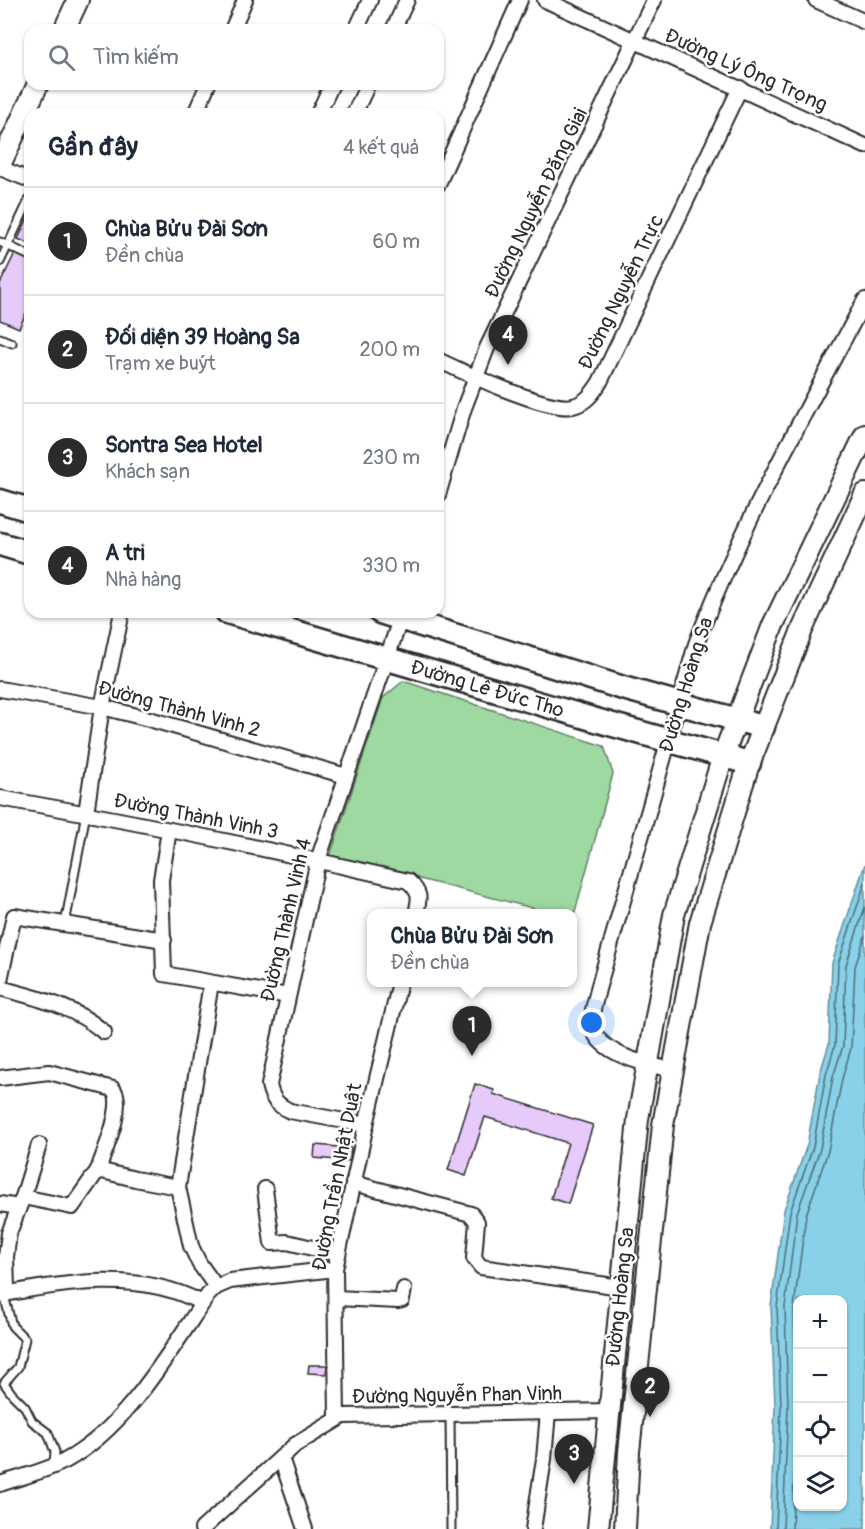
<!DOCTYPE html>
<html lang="vi">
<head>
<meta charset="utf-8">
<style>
  :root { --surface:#fff; --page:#f2f2f3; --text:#1f2937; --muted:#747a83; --line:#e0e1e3; --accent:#2b2b2b }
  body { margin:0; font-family:Pangolin,sans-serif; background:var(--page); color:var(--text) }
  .controls { position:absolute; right:18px; bottom:18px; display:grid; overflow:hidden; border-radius:12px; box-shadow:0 2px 4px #0004 }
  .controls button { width:54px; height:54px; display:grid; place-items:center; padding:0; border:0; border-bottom:2px solid var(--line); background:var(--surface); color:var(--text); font:30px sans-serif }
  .you { position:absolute; left:592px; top:1023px; width:21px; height:21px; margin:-15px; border:4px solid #fff; border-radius:50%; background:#1a73e8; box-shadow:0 0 0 9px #1a73e833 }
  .badge { display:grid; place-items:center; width:39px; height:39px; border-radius:50%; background:var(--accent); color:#fff; font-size:20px; font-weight:700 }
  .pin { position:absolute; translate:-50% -50px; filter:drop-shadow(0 2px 3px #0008) }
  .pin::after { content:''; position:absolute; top:32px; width:21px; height:18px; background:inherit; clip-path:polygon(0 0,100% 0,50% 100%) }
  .popup { position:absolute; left:367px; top:909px; width:210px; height:78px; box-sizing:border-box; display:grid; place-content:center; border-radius:12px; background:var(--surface); filter:drop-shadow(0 2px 4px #0005); font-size:20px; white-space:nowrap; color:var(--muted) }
  .popup b { font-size:22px; color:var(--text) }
  .popup::after { content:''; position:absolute; left:50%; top:100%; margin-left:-12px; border:12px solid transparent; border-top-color:var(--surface) }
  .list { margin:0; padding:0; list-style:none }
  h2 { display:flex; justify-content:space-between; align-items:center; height:78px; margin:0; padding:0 24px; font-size:26px }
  h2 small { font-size:20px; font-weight:400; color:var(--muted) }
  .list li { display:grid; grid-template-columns:39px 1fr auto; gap:18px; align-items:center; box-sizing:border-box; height:108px; padding:0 24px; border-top:2px solid var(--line) }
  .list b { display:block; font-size:22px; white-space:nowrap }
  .list p { margin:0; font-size:20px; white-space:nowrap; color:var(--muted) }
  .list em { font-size:20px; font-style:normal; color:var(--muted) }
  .icon { flex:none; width:33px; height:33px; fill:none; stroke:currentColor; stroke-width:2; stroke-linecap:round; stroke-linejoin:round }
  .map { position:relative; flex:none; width:865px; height:1529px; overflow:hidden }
  .search { position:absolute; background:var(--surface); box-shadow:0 2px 4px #0004; left:24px; top:24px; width:420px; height:66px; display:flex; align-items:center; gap:15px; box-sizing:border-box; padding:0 21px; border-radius:18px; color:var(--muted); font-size:22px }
  .panel { position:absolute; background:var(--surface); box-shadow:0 2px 4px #0004; left:24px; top:108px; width:420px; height:510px; border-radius:18px }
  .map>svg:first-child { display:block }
</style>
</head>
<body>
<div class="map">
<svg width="865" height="1529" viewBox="0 0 865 1529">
  <rect width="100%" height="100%" fill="#fff"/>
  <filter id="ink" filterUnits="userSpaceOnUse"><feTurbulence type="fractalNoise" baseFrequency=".0167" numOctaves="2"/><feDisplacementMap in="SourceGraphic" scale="12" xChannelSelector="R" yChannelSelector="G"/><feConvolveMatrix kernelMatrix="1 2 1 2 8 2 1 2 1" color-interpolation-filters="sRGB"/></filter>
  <g filter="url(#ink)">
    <polygon fill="#9dd9a0" stroke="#648266" stroke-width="1.5" points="403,681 604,746 613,774 573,919 572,914 552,913 330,856 383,698"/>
    <path fill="#88d1e9" stroke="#638f9d" stroke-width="1.5" fill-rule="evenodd" d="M865 864V1529H770L775 1406 771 1306 784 1210 807 1145 820 1073 829 1044 832 963ZM798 1300H842V1506H798Z"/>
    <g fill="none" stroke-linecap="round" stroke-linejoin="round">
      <g stroke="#506d77" stroke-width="1.5">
        <polyline points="776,1529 781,1407 777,1307 790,1212 813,1147 826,1075 835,1045 838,964 865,883"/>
        <polyline points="783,1529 788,1407 785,1307 797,1213 820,1149 833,1077 843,1046 846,965 865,907"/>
        <polyline points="792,1529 797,1407 794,1307 806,1215 828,1151 842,1079 851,1048 855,967 865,936"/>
      </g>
    </g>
    <g fill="#e6cafa" stroke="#2b2b2b" stroke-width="1.5">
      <polygon points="30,213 30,244 18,239"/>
      <polygon points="15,253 30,260 30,305 19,328 0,320 0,284"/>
      <polygon points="475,1084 494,1090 493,1094 593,1125 568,1204 551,1198 568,1143 485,1117 466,1176 448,1170"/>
      <polygon points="315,1145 351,1148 350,1161 314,1158"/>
      <polygon points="309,1365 327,1365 326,1374 308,1373"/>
    </g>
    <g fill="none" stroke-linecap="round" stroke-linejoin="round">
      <g stroke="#2b2b2b" stroke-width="11">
        <g id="lane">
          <polyline points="0,242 30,256"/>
          <polyline points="0,262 30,198"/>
          <polyline points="0,338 12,343"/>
          <polyline points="65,924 86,813"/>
          <polyline points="4,1295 12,1326 25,1339 18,1367 4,1383 12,1394 25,1407 32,1421 48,1433 55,1452 54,1465"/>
          <polyline points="450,1415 451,1529"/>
        </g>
      </g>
      <g stroke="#2b2b2b" stroke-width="18">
        <g id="street">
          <polyline points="545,0 865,146"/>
          <polyline points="816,0 865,22"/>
          <polyline points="232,30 245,0"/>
          <polyline points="356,30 370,0"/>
          <polyline points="393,30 407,0"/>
          <polyline points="195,114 208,84"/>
          <polyline points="318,114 332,84"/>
          <polyline points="354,114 368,84"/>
          <polyline points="0,168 30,180"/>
          <polyline points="438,184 520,0"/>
          <path d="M438 360C463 372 549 412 573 406 586 403 593 393 600 382L740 88"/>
          <polyline points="438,495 464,408 487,348 654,0"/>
          <polyline points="0,689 102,707 149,719 346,776"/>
          <path d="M0 798C137 822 273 850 408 881 421 893 420 897 416 914"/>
          <polyline points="86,813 102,707 122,612"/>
          <polyline points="169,830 161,880 164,974 288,996"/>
          <polyline points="0,980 14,916 164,940"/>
          <path d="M0 988C39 999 72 1005 104 1032"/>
          <path d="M673 1070C649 1065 597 1055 592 1025 590 1014 596 1000 598 989L696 644C742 524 805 413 865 300"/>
          <path d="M0 1078 49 1072 113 1089C126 1104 104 1152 98 1170"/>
          <path d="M366 1125 290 1111C277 1105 272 1099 269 1085L318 860 402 614"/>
          <polyline points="353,1183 471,1214 477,1222 474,1258 481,1267 621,1287"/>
          <polyline points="178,1187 191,1246 199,1263 216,1287"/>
          <polyline points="265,1189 272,1243 287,1242 338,1254"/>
          <polyline points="23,1197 72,1207 98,1170 135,1179 178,1187 211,983"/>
          <polyline points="0,1204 19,1207"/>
          <path d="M0 1295C65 1282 142 1270 202 1303"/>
          <polyline points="4,1295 7,1288 6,1257 9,1233 23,1197 39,1145"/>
          <polyline points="336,1298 398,1301 402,1300 404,1289"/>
          <polyline points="337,1419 335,1269 366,1125 400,982"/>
          <polyline points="281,1458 305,1529"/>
          <path d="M0 1484C22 1477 45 1471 65 1461 127 1427 169 1352 208 1295L216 1287 230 1281 335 1269"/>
          <polyline points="202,1529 295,1445 343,1416 609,1411"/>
          <polyline points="533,1529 544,1459 548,1412"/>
        </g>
      </g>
      <g stroke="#2b2b2b" stroke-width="24">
        <g id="secondary">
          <polyline points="64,30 78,0"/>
          <polyline points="0,165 38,84"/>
          <polyline points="598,1529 638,1119 674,915 723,756 773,625 865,435"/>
          <polyline points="625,1529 629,1452 663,1125 700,923 748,767 802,630 865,494"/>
        </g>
      </g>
      <g stroke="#2b2b2b" stroke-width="27">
        <g id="primary">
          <polyline points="0,501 30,510"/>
          <polyline points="0,544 30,553"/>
          <path id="s1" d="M227 612 613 725 749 763"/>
          <polyline points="380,612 623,688 763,727"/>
        </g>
      </g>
      <use href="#lane" stroke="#fff" stroke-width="7"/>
      <use href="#street" stroke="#fff" stroke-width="14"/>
      <use href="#secondary" stroke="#fff" stroke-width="20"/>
      <use href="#primary" stroke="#fff" stroke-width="22"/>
    </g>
  </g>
  <g text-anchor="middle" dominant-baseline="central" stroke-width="5" stroke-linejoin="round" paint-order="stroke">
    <g font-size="20" fill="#2b2b2b" stroke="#fff">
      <text transform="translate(746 70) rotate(24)">Đường Lý Ông Trọng</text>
      <text transform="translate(536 203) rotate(-64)">Đường Nguyễn Đăng Giai</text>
      <text transform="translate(621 292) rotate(-64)">Đường Nguyễn Trực</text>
      <text transform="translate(686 685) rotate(-73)">Đường Hoàng Sa</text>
      <text stroke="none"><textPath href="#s1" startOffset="272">Đường Lê Đức Thọ</textPath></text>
      <text transform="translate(179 709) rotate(15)">Đường Thành Vinh 2</text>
      <text transform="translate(196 816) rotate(11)">Đường Thành Vinh 3</text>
      <text transform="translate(286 920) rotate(-77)">Đường Thành Vinh 4</text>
      <text transform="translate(337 1177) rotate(-79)">Đường Trần Nhật Duật</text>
      <text transform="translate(620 1297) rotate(-84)">Đường Hoàng Sa</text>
      <text transform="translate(457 1395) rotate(-1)">Đường Nguyễn Phan Vinh</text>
    </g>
  </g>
</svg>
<div class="controls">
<button>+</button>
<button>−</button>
<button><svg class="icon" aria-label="locate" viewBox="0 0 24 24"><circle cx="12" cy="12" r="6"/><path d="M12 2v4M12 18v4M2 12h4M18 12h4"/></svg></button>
<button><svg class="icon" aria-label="layers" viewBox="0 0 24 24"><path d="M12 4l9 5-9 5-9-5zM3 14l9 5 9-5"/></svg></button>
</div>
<div class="you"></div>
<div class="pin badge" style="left:472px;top:1056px">1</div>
<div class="popup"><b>Chùa Bửu Đài Sơn</b>Đền chùa</div>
<div class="pin badge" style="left:650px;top:1417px">2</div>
<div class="pin badge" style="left:574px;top:1484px">3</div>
<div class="pin badge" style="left:508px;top:365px">4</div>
<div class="search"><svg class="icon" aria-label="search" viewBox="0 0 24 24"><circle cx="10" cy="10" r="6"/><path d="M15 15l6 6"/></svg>Tìm kiếm</div>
<section class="panel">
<h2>Gần đây<small>4 kết quả</small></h2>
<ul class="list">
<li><span class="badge">1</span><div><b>Chùa Bửu Đài Sơn</b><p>Đền chùa</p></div><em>60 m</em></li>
<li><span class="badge">2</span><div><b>Đối diện 39 Hoàng Sa</b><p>Trạm xe buýt</p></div><em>200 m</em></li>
<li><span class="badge">3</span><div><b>Sontra Sea Hotel</b><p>Khách sạn</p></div><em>230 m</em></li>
<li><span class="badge">4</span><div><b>A tri</b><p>Nhà hàng</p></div><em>330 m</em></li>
</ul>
</section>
</div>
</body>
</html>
